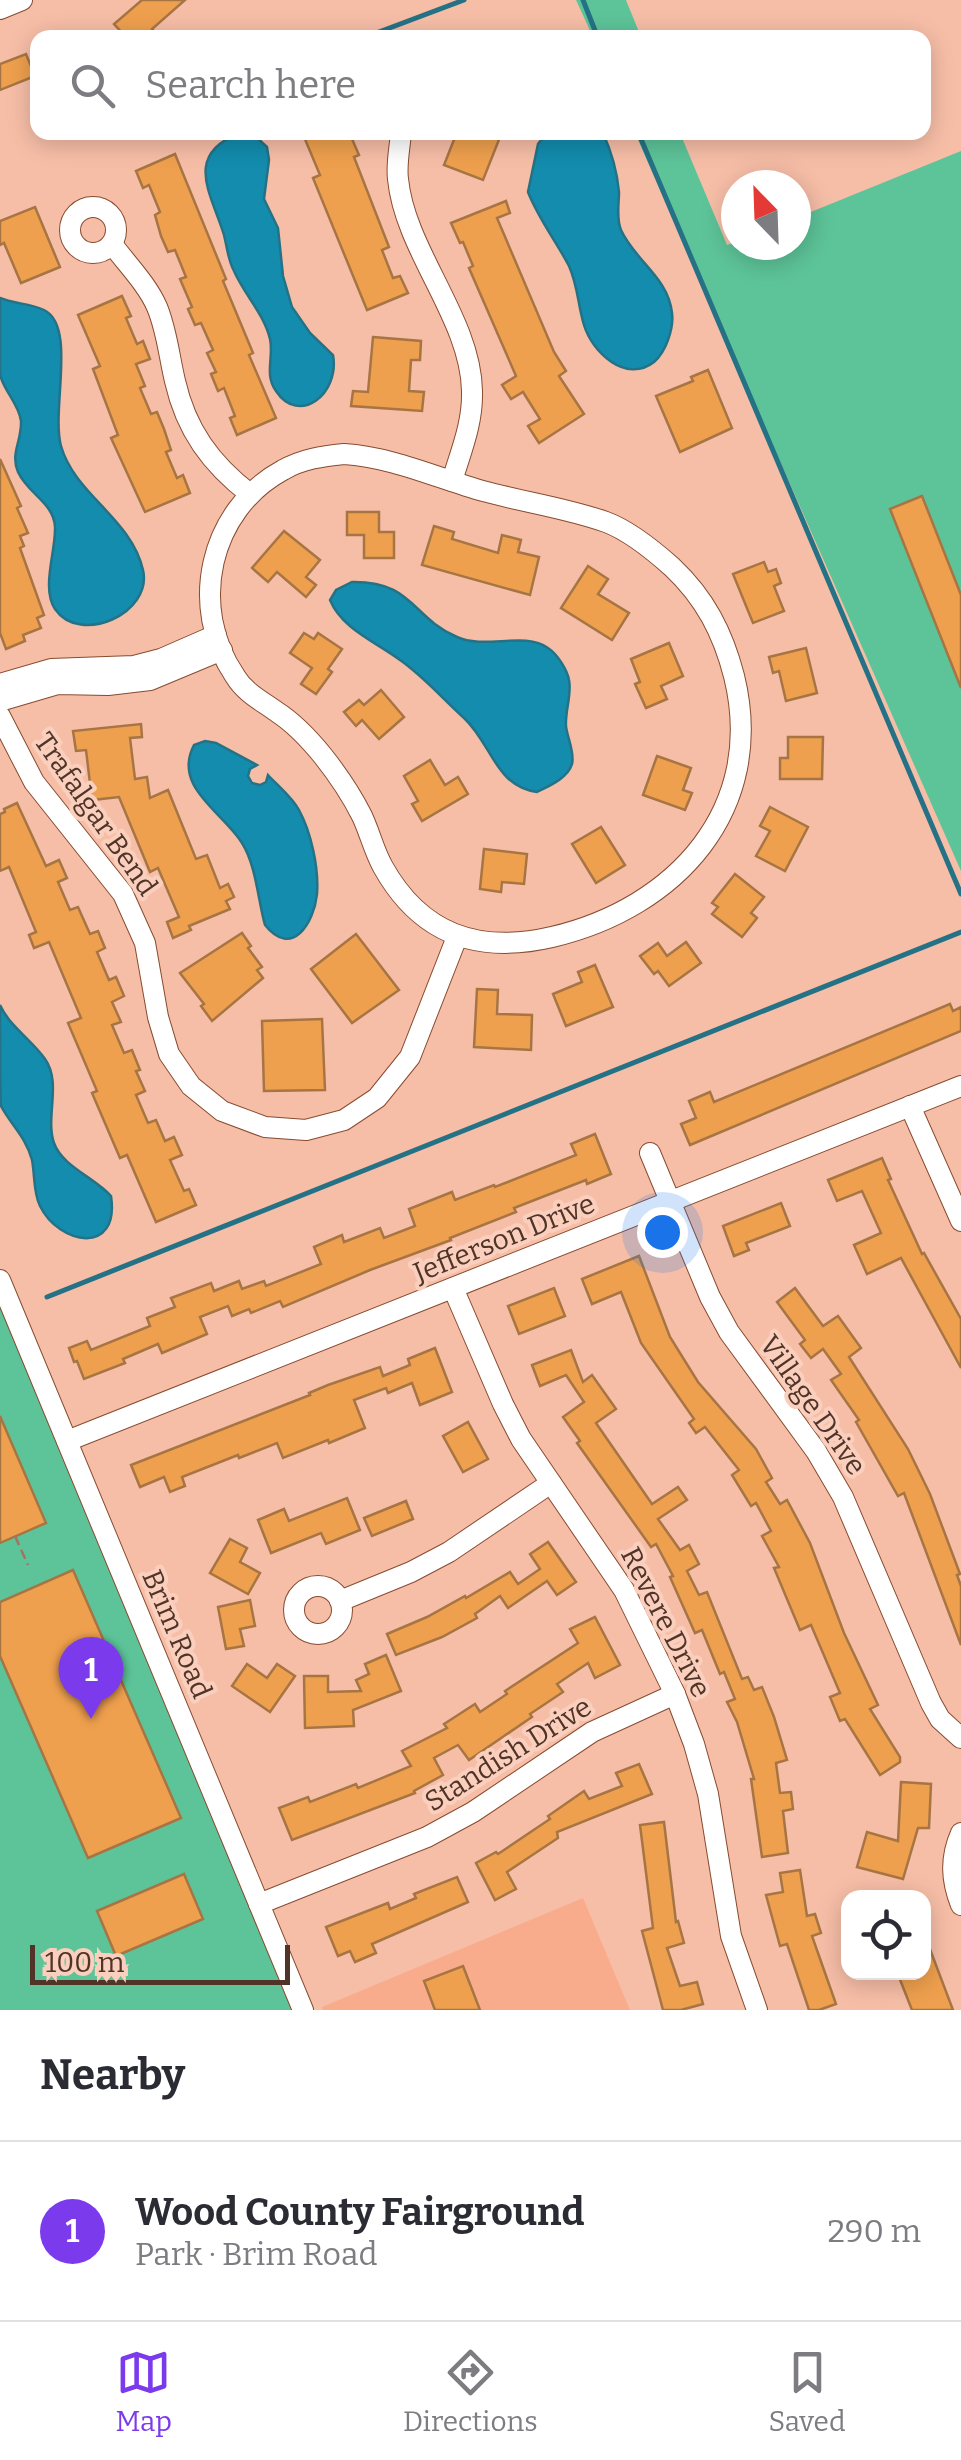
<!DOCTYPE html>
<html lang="en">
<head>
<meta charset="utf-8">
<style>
  :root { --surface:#fff; --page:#f2f2f3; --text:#2b2b33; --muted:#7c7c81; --line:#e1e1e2; --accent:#7c3aed }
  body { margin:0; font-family:Bitter,serif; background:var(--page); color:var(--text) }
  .controls { position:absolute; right:30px; bottom:30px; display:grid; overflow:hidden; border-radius:20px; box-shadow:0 5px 25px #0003 }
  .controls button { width:90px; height:90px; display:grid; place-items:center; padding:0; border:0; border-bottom:2px solid var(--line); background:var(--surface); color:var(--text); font:50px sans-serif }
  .compass { position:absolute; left:721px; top:170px; width:90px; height:90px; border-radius:50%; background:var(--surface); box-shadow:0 5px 25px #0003; rotate:337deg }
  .scale { position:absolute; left:30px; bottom:25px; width:260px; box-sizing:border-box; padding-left:10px; border:5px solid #503428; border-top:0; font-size:28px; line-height:35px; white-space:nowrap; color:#503428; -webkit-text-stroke:8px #facfbd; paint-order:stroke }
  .you { position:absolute; left:662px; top:1232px; width:35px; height:35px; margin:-25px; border:8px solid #fff; border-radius:50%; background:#1a73e8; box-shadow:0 0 0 15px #1a73e833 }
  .badge { display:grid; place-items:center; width:65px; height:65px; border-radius:50%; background:var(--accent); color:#fff; font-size:32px; font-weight:700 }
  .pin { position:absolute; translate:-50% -82px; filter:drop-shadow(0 2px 5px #0008) }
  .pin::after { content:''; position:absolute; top:52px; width:35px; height:30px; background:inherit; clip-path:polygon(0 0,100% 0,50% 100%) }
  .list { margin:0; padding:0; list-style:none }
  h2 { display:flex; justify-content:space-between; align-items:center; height:130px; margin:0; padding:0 40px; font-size:42px }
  h2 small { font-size:32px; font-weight:400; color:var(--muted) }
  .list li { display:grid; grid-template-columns:65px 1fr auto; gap:30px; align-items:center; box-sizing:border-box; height:180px; padding:0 40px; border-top:2px solid var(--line) }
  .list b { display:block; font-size:38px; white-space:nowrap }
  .list p { margin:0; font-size:32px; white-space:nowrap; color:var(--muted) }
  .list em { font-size:32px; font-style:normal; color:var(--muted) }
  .icon { flex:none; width:55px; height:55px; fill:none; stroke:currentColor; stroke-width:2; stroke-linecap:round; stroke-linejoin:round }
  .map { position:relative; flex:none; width:961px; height:2010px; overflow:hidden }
  .search { position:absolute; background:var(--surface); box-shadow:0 5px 25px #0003; left:30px; right:30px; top:30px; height:110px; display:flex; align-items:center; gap:25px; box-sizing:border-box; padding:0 35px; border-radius:20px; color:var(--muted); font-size:38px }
  .sheet { height:310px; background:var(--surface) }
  nav { display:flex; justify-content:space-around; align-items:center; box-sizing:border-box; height:140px; border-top:2px solid var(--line); background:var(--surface); font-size:28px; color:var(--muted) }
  nav a { display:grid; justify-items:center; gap:5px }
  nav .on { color:var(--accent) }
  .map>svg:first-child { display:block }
</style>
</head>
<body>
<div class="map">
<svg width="961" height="2010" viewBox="0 0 961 2010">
  <rect width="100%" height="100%" fill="#f7bea7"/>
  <polygon fill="#f9ac8b" points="583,1898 630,2010 323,2010 322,2007"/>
  <g fill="#5dc499">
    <polygon points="576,0 626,0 641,37 593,37"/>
    <polygon points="635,133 680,133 727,245 736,242 736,245 796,245 796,218 961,151 961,871"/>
    <polygon points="0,1280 303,2010 0,2010"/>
  </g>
  <g fill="#138cae" stroke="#257286" stroke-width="2.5">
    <path d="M547 132 603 133C612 153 617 170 619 192 619 204 616 218 621 230 635 261 668 277 672 313 674 328 666 352 654 362 626 384 592 352 584 325 578 306 578 286 569 266 556 241 538 218 528 192L538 144Z"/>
    <path d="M240 133 256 137 267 147 269 160 264 199 278 228 283 276 292 307 310 333 333 355C340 394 299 426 276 391 264 375 274 357 270 339 264 314 244 294 234 271 228 260 227 247 224 235 211 193 183 155 240 133Z"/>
    <path d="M0 298C14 304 30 303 44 310 77 326 51 410 61 446 75 495 131 518 143 570 153 613 80 646 55 609 41 588 56 551 55 527 54 503 28 494 18 472 10 453 22 441 21 421 19 404 3 390 0 374 0 350 0 322 0 298Z"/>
    <path d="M352 582C413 581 411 617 457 637 485 650 524 631 548 648 557 654 567 669 569 680 572 694 565 711 566 726 567 737 575 753 572 764 568 778 549 786 537 792 495 786 492 744 464 718 443 699 423 676 400 660 376 642 342 629 330 600L336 590Z"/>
    <path d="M205 741 216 743 257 765 250 769 248 776 252 783 260 785 266 782 268 775C278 786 292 797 299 810 311 832 319 868 317 894 314 923 292 959 265 925 258 900 256 865 242 843 223 812 172 787 194 745Z"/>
    <path d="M0 1005C10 1027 31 1039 45 1059 62 1083 45 1117 54 1143 62 1166 95 1178 111 1196 120 1256 59 1245 40 1206 33 1192 35 1175 32 1160 26 1137 11 1125 1 1106 0 1097 0 1021 0 1005Z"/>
  </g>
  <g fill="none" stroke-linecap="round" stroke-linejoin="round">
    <g stroke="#257286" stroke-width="5">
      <polyline points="583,0 598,38"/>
      <polyline points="363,38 464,0"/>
      <polyline points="638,132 961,894"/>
      <polyline points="47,1297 961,932"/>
    </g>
  </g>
  <g fill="#efa04e" stroke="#a77544" stroke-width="2.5">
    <polygon points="142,0 185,0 152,29 160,38 127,38 114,24"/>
    <polygon points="26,54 35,76 0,90 0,64"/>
    <polygon points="302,132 349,132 359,155 354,157 389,247 382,250 393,278 400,276 408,293 367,310 313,178 320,175"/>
    <polygon points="457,132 502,132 483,180 444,165"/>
    <polygon points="175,154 226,279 223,281 253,353 249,355 276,418 237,435 230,418 235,416 224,388 218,391 211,374 216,372 207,353 213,350 201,323 195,325 188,309 192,307 180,279 186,277 175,250 168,252 161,236 155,215 160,212 149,185 143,188 136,171"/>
    <polygon points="506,201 510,213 497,218 554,352 566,371 559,376 584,414 539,443 528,426 540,419 523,392 511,399 502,385 516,376 469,268 473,266 463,242 460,243 451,223"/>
    <polygon points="35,207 60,267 21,283 4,243 0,245 0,221"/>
    <polygon points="122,296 131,316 126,318 137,344 143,341 150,359 136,364 145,386 140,388 151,414 157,412 164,429 171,450 166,452 177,478 183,475 190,493 145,512 111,438 118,435 93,369 100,366 78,315"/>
    <polygon points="373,337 421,341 420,360 411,360 409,391 424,392 422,411 351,406 353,391 368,392"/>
    <polygon points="708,370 732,428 680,452 656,396 693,381 691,377"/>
    <polygon points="0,459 21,506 17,508 28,533 20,536 24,546 20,548 44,615 37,618 41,628 23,635 25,641 6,649 0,633"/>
    <polygon points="922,496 961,595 961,688 890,509"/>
    <polygon points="347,512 379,512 379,532 394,532 394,558 364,558 364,535 347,535"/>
    <polygon points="434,526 454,532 452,539 498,553 502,535 521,540 518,552 539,557 530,595 422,565"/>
    <polygon points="284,531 320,560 306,577 316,585 306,597 277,572 268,582 252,568"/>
    <polygon points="764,562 768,572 776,569 781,583 774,586 784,611 753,623 733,574"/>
    <polygon points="588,566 608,579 598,594 629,613 612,640 561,608"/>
    <polygon points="304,633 314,639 318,633 342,649 328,669 332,672 316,694 301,684 312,668 290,653"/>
    <polygon points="669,643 683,676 661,686 667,699 646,708 635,684 640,682 631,659"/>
    <polygon points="806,648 817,693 786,701 779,671 773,673 769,657"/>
    <polygon points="381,690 404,717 379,739 362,720 356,726 344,712 359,700 364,705"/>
    <polygon points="141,724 142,737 130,738 135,779 147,777 150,798 168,790 196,859 207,855 220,888 228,884 234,897 226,901 230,909 189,926 191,930 173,938 167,922 179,917 158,868 150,872 119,797 92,800 86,750 76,751 73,731"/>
    <polygon points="788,737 823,737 822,779 780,779 780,758 788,758"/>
    <polygon points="657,756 691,768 683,790 692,793 685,810 643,795"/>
    <polygon points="430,760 445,785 458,777 468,794 422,821 412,804 418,801 404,776"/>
    <polygon points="17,803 46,866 59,860 67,878 58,882 70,910 78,907 90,934 98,931 105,948 97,952 109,980 116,977 124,996 112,1002 121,1022 112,1025 124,1053 132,1050 140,1070 136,1071 145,1091 136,1095 148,1123 156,1120 165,1141 174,1137 182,1155 170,1160 184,1191 189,1189 196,1205 156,1222 127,1155 120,1158 92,1093 97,1091 68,1023 81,1018 49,942 34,948 29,935 36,932 9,867 0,871 0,814 5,812 4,809"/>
    <polygon points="770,807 808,827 785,871 756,856 770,831 760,826"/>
    <polygon points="601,827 625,865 596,883 572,844"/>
    <polygon points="484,849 527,854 524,884 502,882 501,892 480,889"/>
    <polygon points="735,874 764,897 751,913 757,918 742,937 712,914 718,907 712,903"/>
    <polygon points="242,933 251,946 248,948 262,967 257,970 263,978 212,1021 201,1006 204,1004 180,973"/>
    <polygon points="356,934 399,990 352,1023 311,969"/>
    <polygon points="686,942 701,963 669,986 658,971 654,974 640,956 658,943 667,956"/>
    <polygon points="595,965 613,1007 566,1026 553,994 582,982 578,972"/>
    <polygon points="477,989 498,990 497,1014 532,1015 531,1050 474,1047"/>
    <polygon points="950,1004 953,1011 961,1007 961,1031 690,1145 681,1124 696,1118 689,1101 710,1092 714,1102"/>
    <polygon points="322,1019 325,1090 264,1091 262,1021"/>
    <polygon points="595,1134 611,1174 587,1184 586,1180 514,1208 516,1212 450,1238 451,1240 370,1270 283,1307 280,1301 251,1313 249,1309 232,1316 228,1306 200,1317 207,1334 162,1353 158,1344 123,1359 125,1363 84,1379 77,1361 74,1362 69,1348 87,1341 91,1350 150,1326 147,1318 175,1307 171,1298 211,1283 214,1291 239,1281 242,1289 264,1281 266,1286 321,1264 314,1247 342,1235 344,1242 380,1228 384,1238 415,1226 409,1209 452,1192 455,1200 494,1185 495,1187 576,1155 571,1144"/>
    <polygon points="882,1158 891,1179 888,1180 922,1254 924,1253 961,1319 961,1368 901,1258 867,1274 854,1245 881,1233 862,1191 837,1201 828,1180"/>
    <polygon points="781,1203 790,1226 746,1243 749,1250 734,1256 723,1226"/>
    <polygon points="639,1256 670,1337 698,1382 756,1449 772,1478 766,1482 780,1504 787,1500 810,1543 844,1633 878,1705 870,1709 900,1757 900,1762 880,1775 845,1719 840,1721 830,1697 840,1693 811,1625 800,1630 774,1568 779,1567 762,1536 771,1531 756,1503 751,1506 732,1475 739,1470 705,1427 696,1433 689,1423 694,1419 641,1343 621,1292 592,1304 582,1279"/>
    <polygon points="554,1288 565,1316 519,1334 508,1306"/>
    <polygon points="795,1288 823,1326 838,1316 861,1348 849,1357 908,1449 930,1494 960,1574 957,1575 961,1586 961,1645 904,1493 898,1496 856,1422 859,1420 831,1380 841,1374 823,1349 811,1358 800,1344 805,1340 777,1302"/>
    <polygon points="435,1348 452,1392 420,1405 412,1383 388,1393 386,1388 354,1400 365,1428 329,1443 328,1440 283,1458 277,1443 239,1458 238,1455 182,1477 185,1486 170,1492 164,1477 140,1487 131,1465 310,1395 309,1393 328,1385 380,1367 383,1376 410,1365 408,1359"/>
    <polygon points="571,1350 583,1382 592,1375 616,1409 596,1423 652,1504 678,1487 687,1500 658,1519 680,1550 689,1545 699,1564 687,1571 699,1595 707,1592 742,1679 748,1677 754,1690 762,1687 774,1717 787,1760 776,1763 780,1793 791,1792 793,1809 783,1811 788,1853 762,1857 751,1779 754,1779 737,1722 727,1702 735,1699 724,1672 720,1674 702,1630 695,1633 670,1577 673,1576 656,1544 651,1547 577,1443 580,1441 563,1417 584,1402 566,1375 540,1386 532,1365"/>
    <polygon points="0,1416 46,1523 0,1543"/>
    <polygon points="468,1422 488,1459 463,1472 443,1436"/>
    <polygon points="347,1498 360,1530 326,1544 321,1533 271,1553 258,1520 284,1509 289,1521"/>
    <polygon points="406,1501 413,1519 372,1536 364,1518"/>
    <polygon points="230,1539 247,1548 240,1562 260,1573 248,1594 210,1573"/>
    <polygon points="548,1542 576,1582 557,1595 547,1581 508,1608 500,1596 475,1614 477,1618 442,1637 396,1655 387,1634 427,1617 465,1596 466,1598 510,1572 518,1584 540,1569 530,1554"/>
    <polygon points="73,1570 181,1818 88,1858 0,1656 0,1602"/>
    <polygon points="250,1600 255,1626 240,1629 244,1646 226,1649 218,1607"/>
    <polygon points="595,1617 620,1665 595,1678 588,1663 557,1684 563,1692 530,1714 532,1717 469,1760 458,1745 434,1758 443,1775 414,1791 415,1793 292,1840 279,1808 308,1797 310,1802 356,1784 358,1788 411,1766 402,1751 447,1728 444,1724 475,1704 480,1712 507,1694 505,1691 578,1643 570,1629"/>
    <polygon points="386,1655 401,1691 353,1710 354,1726 305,1728 304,1676 328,1676 328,1692 361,1691 356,1680 369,1674 365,1664"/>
    <polygon points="247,1664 267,1678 277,1664 295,1676 270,1712 232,1686"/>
    <polygon points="639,1764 652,1794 557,1832 558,1838 507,1872 516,1889 495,1900 476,1863 496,1852 498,1854 550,1819 548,1816 584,1791 589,1799 622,1786 616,1773"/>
    <polygon points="901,1782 931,1784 929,1828 918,1828 903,1879 857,1867 867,1832 898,1841"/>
    <polygon points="664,1822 676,1922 678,1921 684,1943 667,1948 680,1986 697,1982 703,2004 681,2010 663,2010 642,1931 653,1928 640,1825"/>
    <polygon points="800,1870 807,1916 815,1914 821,1933 812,1936 836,2004 819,2010 809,2010 787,1944 780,1946 766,1895 783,1892 780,1873"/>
    <polygon points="184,1874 203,1919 116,1956 97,1911"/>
    <polygon points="457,1877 468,1902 372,1944 376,1953 355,1962 350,1951 338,1956 326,1927 388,1903 390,1909 416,1898 414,1894"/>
    <polygon points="925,1936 953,2010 912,2010 897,1972 924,1972"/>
    <polygon points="463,1966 480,2010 435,2010 424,1981"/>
  </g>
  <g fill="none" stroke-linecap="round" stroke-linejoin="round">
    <g stroke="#874b30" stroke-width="22">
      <g id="minor">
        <polyline points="0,9 22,0"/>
        <path d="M401 132C400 147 396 164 398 179 405 251 471 319 472 391 473 423 461 451 452 481"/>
        <circle cx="93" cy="230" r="23"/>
        <path d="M112 244C126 263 147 284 157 307 167 331 169 356 175 381 186 430 211 464 250 494"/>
        <path d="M344 454C392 457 437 478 483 491 523 502 567 508 606 522 630 531 653 550 672 567 705 598 723 633 734 676 767 809 676 908 552 937 479 954 421 935 383 867 374 851 370 833 362 816 351 794 338 775 323 756 310 740 294 723 277 712 262 701 245 693 235 676 188 607 209 510 283 470 302 459 323 456 344 454Z"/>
        <polyline points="0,684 51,669 134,666 161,659 216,635"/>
        <polyline points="0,701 58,684 108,685 150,680 222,650"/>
        <polyline points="0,716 34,782 123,894 145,943 158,1017 169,1054 191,1086 222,1111 265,1127 306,1130 344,1120 377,1098 410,1057 457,937"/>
        <polyline points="910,1106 961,1221"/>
        <polyline points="650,1153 710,1297 729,1332 816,1451 843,1497 931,1703 940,1719 961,1738"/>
        <polyline points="0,1280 303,2010"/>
        <polyline points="453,1288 503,1404 521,1439 624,1590 675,1694 694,1744 708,1794 731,1936 757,2010"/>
        <polyline points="67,1441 961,1086"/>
        <circle cx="318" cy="1610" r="24"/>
        <polyline points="340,1601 411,1572 449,1552 551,1483"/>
        <path d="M961 1833C950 1858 951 1880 961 1905"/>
        <polyline points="259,1904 427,1837 473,1812 592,1732 675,1694"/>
      </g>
    </g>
    <polyline stroke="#9f7564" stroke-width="2.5" stroke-dasharray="10 5" stroke-linecap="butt" points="15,1536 28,1565"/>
    <use href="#minor" stroke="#fff" stroke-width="20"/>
  </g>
  <g text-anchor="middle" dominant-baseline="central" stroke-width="8" stroke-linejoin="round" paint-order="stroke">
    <g font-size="28" fill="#503428" stroke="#facfbd">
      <text transform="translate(96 814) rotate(55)">Trafalgar Bend</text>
      <text transform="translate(504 1238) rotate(-22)">Jefferson Drive</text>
      <text transform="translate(813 1405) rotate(55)">Village Drive</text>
      <text transform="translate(666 1622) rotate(63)">Revere Drive</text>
      <text transform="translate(177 1634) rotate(67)">Brim Road</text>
      <text transform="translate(508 1754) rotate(-32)">Standish Drive</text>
    </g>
  </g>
</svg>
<div class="controls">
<button><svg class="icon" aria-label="locate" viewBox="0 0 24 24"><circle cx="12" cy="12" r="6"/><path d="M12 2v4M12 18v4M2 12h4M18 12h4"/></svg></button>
</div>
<svg class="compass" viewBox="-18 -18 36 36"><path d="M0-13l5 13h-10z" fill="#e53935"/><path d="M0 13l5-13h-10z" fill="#7c7c81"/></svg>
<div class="scale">100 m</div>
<div class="you"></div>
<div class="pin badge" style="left:91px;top:1719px">1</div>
<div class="search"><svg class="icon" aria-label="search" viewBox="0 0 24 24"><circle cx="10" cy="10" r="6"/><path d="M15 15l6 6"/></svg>Search here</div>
</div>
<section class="sheet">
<h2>Nearby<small></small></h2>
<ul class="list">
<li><span class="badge">1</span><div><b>Wood County Fairground</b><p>Park · Brim Road</p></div><em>290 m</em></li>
</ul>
</section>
<nav>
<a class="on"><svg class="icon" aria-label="map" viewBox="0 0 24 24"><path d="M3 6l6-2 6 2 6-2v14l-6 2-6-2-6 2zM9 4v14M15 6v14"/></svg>Map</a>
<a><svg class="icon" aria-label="directions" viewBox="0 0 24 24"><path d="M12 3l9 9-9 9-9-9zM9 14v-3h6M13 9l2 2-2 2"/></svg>Directions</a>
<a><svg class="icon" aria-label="saved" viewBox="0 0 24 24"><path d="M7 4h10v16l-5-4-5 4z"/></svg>Saved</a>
</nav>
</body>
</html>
